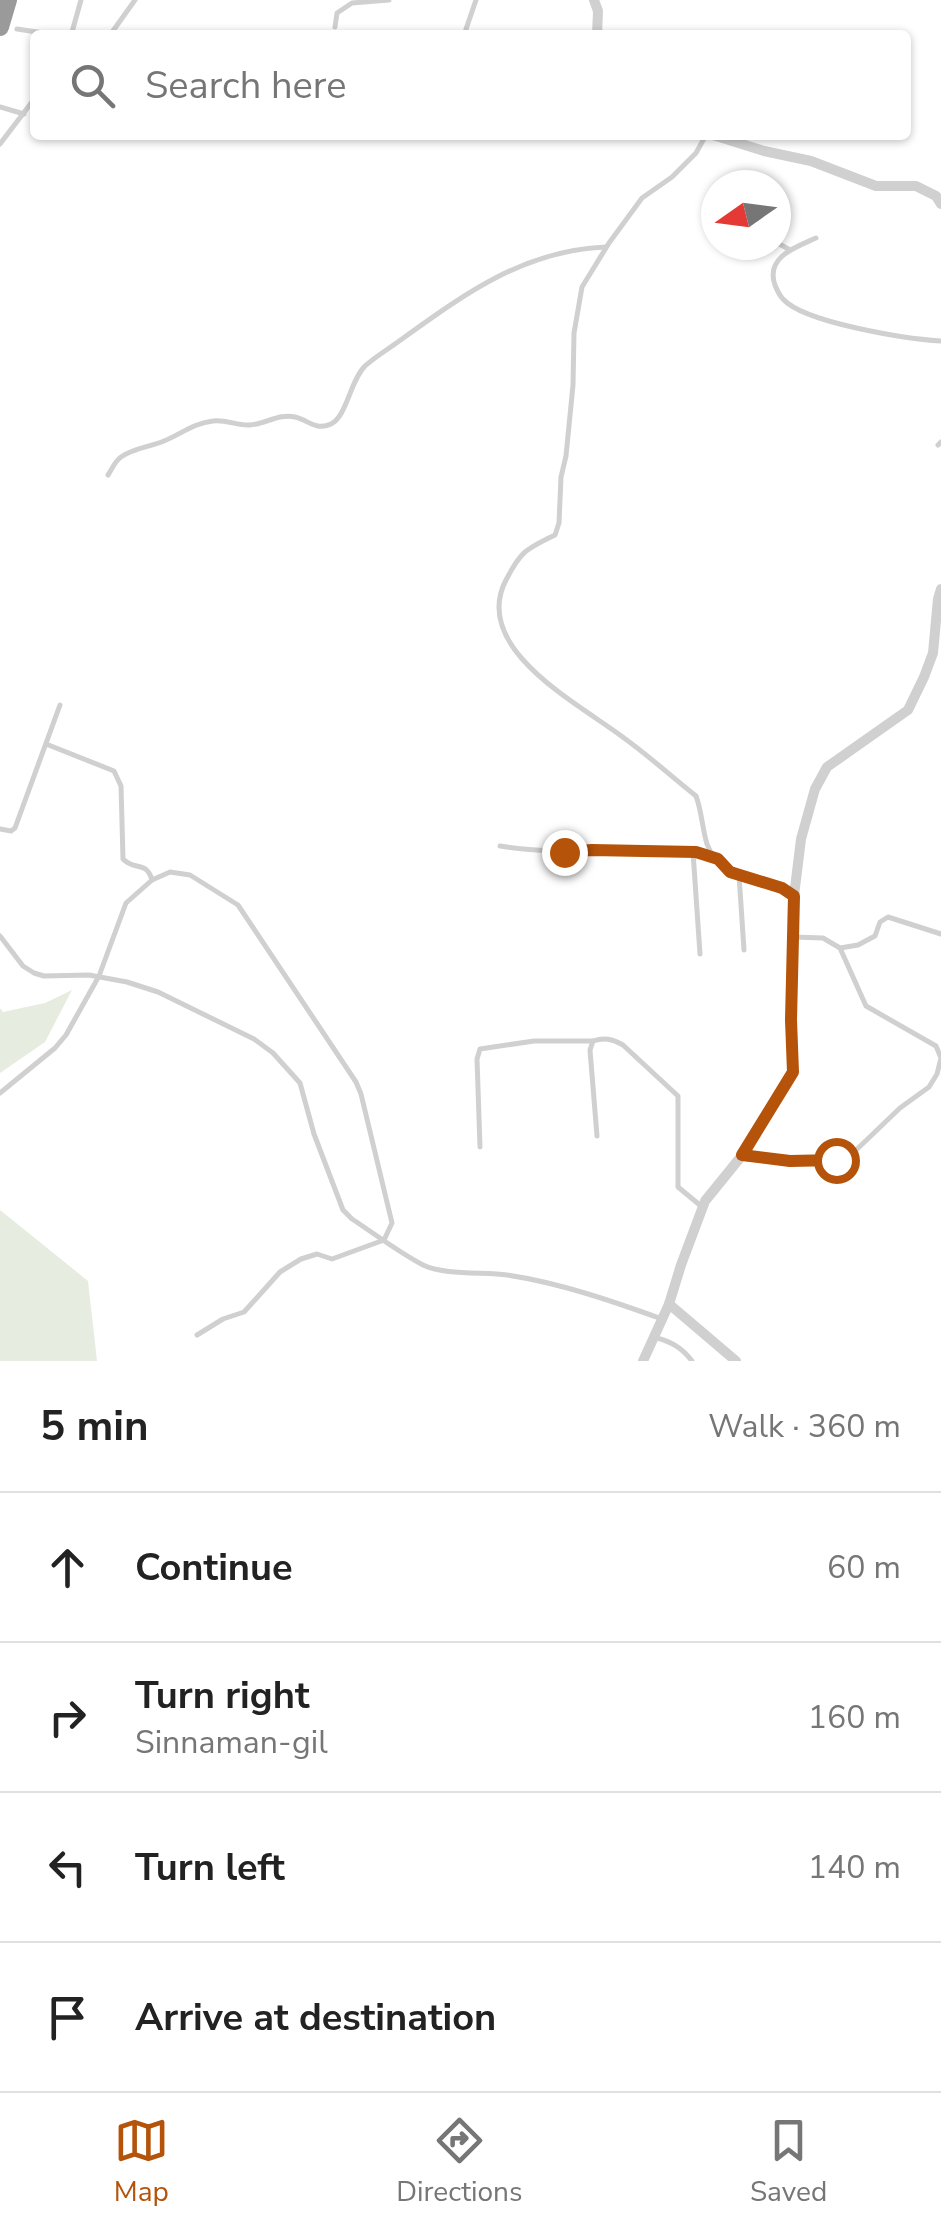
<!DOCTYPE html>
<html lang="en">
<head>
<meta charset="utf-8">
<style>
  :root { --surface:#fff; --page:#f6f6f6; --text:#222; --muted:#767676; --line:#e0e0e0; --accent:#b45309 }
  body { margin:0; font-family:"Nunito Sans",sans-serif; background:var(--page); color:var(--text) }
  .compass { position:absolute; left:701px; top:170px; width:90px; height:90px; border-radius:50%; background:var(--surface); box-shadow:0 2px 8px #0004; rotate:256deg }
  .stop { position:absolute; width:30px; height:30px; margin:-22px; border:8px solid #b45309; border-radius:50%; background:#fff }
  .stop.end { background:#b45309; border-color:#fff; box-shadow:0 2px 10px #0008 }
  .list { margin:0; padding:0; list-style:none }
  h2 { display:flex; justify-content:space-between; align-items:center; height:130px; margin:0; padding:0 40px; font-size:42px }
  h2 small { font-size:32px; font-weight:400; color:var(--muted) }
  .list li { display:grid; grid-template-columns:65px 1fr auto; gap:30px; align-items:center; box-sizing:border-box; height:150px; padding:0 40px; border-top:2px solid var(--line) }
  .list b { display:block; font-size:38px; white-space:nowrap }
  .list p { margin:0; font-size:32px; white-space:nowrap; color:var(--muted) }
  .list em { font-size:32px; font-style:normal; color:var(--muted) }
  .icon { flex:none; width:55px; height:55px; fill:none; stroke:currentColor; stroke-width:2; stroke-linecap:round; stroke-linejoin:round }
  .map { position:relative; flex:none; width:941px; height:1361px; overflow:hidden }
  .search { position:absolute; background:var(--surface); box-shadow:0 2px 8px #0004; left:30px; right:30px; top:30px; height:110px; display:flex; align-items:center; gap:25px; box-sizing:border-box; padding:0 35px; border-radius:10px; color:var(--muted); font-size:38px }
  .sheet { height:730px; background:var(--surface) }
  nav { display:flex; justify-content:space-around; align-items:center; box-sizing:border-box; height:140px; border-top:2px solid var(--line); background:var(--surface); font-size:28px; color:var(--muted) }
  nav a { display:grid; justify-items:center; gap:5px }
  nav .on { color:var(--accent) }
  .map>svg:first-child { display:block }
</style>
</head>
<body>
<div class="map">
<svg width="941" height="1361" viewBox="0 0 941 1361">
  <rect width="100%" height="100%" fill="#fff"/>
  <g fill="#e6ecdf">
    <polygon points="72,990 45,1042 0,1073 0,1008 3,1012 45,1003"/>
    <polygon points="0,1210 88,1281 97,1361 0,1361"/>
  </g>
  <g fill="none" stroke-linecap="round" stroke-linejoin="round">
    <g stroke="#d0d0d0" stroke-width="5">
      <polyline points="335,27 337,13 352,3 389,0"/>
      <polyline points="17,29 57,35"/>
      <polyline points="66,35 72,32 81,0"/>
      <polyline points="110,35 135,0"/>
      <polyline points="464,35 476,0"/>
      <polyline points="0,107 24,114"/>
      <path d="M706 135 696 153 672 177 642 198 609 243 582 287 574 333 573 385 566 456 561 477 559 523 555 535C526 549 521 551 506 580 470 649 581 705 624 738 649 756 672 777 696 796 702 812 702 828 707 844 720 881 765 878 794 896"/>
      <polyline points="0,144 35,98"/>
      <path d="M816 238C796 247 765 257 775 285 777 290 779 295 783 299 804 323 908 339 941 341"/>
      <polyline points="776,242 790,250"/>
      <polyline points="745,257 763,245"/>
      <polyline points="938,445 941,442"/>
      <path d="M108 475C112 469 115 461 121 457 134 448 150 447 164 441 181 434 194 423 213 421 225 419 238 426 250 425 265 424 280 413 295 417 308 420 316 431 331 424 347 416 350 381 365 366 376 356 390 348 402 339 466 293 525 250 606 247"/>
      <path d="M46 744 114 771 121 786 123 859C134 871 146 860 152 880"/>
      <polyline points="0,829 11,831 15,828 60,705"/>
      <path d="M500 846C542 853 585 851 628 851 658 851 686 849 715 858"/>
      <polyline points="693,852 700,954"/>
      <polyline points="739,875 744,950"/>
      <path d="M0 936 23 966 34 973 44 976 89 975 127 982 158 992 254 1039 273 1053 300 1083 314 1134 343 1210 352 1219C375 1234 398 1252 423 1265 443 1275 484 1272 507 1275 560 1283 612 1301 662 1319"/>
      <polyline points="840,948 858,945 875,936 880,922 888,917 941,934"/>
      <polyline points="0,1093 55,1048 66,1035 99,976 126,903 152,880 170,872 190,875 238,905 356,1082 361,1094 392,1223 384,1240 332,1259 317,1254 301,1259 280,1272 244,1312 223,1319 197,1335"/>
      <path d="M597 1136 590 1050 593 1041C605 1037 612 1039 623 1045L678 1096V1187L701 1206"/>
      <polyline points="480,1147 477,1059 480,1049 534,1041 593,1041"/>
      <polyline points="745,1155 790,1161 814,1161 836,1160 853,1153 900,1108 929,1087 937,1074 941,1058 936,1046 866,1006 840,948 823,938 794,937"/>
      <path d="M657 1338C672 1342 682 1348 692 1361"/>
    </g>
    <g stroke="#d0d0d0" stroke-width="10">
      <polyline points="594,0 598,11 597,35"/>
      <polyline points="713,135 764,151 811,161 876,186 916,186 936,196 941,204"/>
      <polyline points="669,1304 736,1361"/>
      <polyline points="643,1361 669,1304 681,1265 705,1201 748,1148 793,1071 791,1019 794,896 801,839 815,789 827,767 908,710 924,677 933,653 938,599 941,589"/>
    </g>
    <polyline stroke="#9a9a9a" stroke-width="18" points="0,27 8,0"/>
  </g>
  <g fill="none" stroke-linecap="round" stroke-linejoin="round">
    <polyline stroke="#b45309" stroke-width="12" points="564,852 592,850 696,852 718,859 730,872 782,888 794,896 791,1020 793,1072 742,1155 790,1161 836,1160"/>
  </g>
</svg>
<svg class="compass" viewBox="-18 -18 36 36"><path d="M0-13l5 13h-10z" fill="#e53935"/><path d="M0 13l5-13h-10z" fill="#767676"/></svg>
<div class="stop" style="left:836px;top:1160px"></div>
<div class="stop end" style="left:564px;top:852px"></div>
<div class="search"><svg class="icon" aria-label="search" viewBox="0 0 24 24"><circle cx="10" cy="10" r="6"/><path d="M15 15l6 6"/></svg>Search here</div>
</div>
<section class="sheet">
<h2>5 min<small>Walk · 360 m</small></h2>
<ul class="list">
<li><svg class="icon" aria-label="ahead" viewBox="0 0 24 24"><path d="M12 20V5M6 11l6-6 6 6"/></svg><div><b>Continue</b></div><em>60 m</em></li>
<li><svg class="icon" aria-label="right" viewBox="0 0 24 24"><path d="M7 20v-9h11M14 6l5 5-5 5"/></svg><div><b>Turn right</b><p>Sinnaman-gil</p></div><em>160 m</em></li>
<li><svg class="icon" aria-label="left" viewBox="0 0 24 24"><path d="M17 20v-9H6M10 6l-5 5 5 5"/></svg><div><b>Turn left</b></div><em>140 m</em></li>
<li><svg class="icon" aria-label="arrive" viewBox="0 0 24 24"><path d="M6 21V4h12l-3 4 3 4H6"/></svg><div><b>Arrive at destination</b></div></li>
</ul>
</section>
<nav>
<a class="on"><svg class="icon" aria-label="map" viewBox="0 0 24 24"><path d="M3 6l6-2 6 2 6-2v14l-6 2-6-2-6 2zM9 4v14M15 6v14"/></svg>Map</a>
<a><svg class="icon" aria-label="directions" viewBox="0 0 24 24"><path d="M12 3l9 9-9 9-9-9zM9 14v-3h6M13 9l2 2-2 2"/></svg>Directions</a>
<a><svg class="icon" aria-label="saved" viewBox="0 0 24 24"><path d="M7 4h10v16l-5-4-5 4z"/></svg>Saved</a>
</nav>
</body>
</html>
